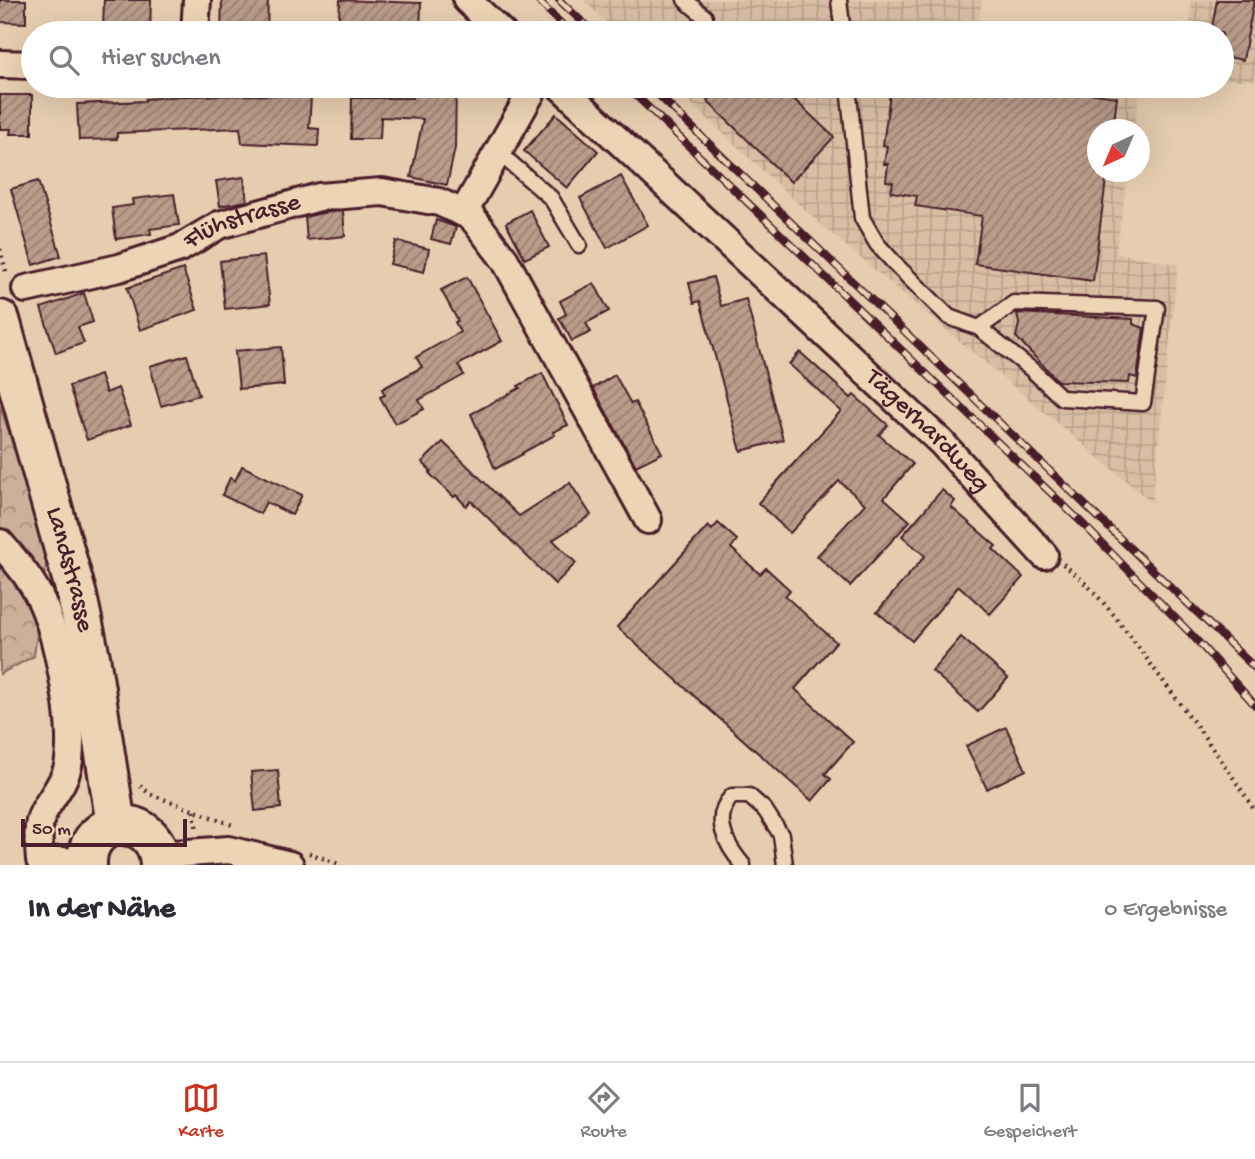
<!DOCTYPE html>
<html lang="de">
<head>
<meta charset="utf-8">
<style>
  :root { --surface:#fff; --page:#f2f2f3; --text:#2b2b33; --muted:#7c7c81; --line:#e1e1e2; --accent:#c8321e }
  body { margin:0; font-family:"Gochi Hand",sans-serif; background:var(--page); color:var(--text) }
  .compass { position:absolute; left:1087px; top:119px; width:63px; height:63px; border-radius:50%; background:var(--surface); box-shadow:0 7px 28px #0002; rotate:224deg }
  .scale { position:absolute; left:21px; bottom:18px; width:166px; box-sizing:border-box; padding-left:7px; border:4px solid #4a1f2b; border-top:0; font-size:19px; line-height:24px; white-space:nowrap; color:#4a1f2b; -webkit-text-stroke:5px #ecd4b4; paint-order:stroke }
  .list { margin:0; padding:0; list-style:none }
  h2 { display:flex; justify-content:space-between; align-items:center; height:91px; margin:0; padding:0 28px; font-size:30px }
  h2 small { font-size:23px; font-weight:400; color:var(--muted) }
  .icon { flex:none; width:38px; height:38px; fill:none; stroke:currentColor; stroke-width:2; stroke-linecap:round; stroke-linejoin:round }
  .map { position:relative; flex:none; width:1255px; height:865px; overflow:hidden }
  .search { position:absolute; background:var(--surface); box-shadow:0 7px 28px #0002; left:21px; right:21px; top:21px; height:77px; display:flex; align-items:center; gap:18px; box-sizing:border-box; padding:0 24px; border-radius:38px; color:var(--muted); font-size:26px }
  .sheet { height:196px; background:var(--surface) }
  nav { display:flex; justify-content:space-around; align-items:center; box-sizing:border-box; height:98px; border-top:2px solid var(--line); background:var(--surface); font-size:19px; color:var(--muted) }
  nav a { display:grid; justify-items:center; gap:4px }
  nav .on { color:var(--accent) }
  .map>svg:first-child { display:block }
</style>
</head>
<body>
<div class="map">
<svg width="1255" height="865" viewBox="0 0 1255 865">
  <defs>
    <pattern id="industrial-grid" width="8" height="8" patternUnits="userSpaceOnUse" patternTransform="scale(1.75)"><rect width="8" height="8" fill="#d9bea4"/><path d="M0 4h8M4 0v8" fill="none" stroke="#bca38d"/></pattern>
    <pattern id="forest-crowns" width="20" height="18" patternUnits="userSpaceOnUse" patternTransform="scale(1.75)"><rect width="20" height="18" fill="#ccb099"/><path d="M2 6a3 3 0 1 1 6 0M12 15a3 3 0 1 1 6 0" fill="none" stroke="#a88f7d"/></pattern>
    <pattern id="building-hatch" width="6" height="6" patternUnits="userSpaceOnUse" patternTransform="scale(1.75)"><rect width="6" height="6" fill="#ba9c8a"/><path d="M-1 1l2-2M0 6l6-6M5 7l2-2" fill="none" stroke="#997f71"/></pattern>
  </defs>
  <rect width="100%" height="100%" fill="#e6cdaf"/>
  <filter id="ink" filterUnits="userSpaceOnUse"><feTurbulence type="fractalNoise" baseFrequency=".0143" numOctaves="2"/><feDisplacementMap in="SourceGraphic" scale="14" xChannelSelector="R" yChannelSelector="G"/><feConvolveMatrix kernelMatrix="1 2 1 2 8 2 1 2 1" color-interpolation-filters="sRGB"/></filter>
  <g filter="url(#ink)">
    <g fill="url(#industrial-grid)">
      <polygon points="583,0 982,0 977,33 618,33"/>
      <polygon points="1191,0 1255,0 1255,80 1222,80 1222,33 1190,33"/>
      <polygon points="673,86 1141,86 1134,129 1098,130 1098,172 1128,172 1116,253 1178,264 1152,503 812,217"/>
    </g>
    <polygon fill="url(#forest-crowns)" stroke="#8b6862" stroke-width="2" points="0,406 48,549 34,656 0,674"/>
    <g fill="url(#building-hatch)" stroke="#4a1f2b" stroke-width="2">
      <polygon points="0,0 26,0 26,23 0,22"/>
      <polygon points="104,0 151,0 150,32 103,29"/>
      <polygon points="222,0 268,0 267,32 221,30"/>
      <polygon points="340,0 421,3 420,33 338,32"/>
      <polygon points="1217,0 1254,0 1243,60 1222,56 1222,33 1211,33"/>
      <polygon points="412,86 456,87 455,148 447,185 411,177 423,119 381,117 380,139 351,139 352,98 412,98"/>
      <polygon points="698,86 780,86 834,137 791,182 707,101 711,97"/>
      <polygon points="891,86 1039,86 1117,97 1113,130 1097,130 1097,172 1107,172 1093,281 975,264 982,216 915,206 917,196 891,192 893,182 886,181 888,164 884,164 887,146 883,145"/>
      <polygon points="0,95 32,95 32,134 10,134 11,129 0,129"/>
      <polygon points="270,95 311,97 309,128 319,129 318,146 242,143 240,128 117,133 117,139 79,140 77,104 145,101 145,99 182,96"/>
      <polygon points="556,114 598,151 567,188 524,151"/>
      <polygon points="621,176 648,225 607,248 580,198"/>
      <polygon points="244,177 247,201 220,206 216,181"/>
      <polygon points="38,181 61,256 33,265 11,189"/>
      <polygon points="174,194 179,225 150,229 151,234 116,239 112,208 133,205 132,199"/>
      <polygon points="530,210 549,247 525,259 506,223"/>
      <polygon points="343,211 345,236 307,240 305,217 322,213"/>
      <polygon points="436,220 456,227 451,244 431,239"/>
      <polygon points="396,241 429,249 424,272 390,264"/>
      <polygon points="264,256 270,304 225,309 220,261"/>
      <polygon points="183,269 197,310 140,330 127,288"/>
      <polygon points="467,277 502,341 458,365 464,375 419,400 424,409 395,424 380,397 385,395 382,389 422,367 416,357 460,332 455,322 458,321 441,290"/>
      <polygon points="713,277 721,306 746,299 783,440 741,451 700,301 694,303 689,283"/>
      <polygon points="594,283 609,311 586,323 591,332 572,341 559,318 566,314 560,301"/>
      <polygon points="84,293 93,322 78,327 84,343 56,353 41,308"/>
      <polygon points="1017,313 1133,319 1133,324 1144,328 1137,378 1130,376 1129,383 1058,381 1016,337 1019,324"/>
      <polygon points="281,347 284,385 239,389 235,351"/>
      <polygon points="800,352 851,398 854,395 888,425 879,435 913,464 884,498 910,521 850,586 817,556 865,504 839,481 790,533 758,503 841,411 789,364"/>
      <polygon points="187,355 199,395 161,406 150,366"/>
      <polygon points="542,373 568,425 553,432 555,435 522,453 523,454 495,469 471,414 520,388 518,386"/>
      <polygon points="100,375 106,393 118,388 131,425 87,440 69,386"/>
      <polygon points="615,375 631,404 635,402 662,453 636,466 593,388"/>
      <polygon points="443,442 519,516 570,483 591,515 553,540 576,563 555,584 471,501 466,506 456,495 454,497 429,473 431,471 422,462"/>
      <polygon points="242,466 302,495 292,515 266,502 260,514 222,495 230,478 235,481"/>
      <polygon points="942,490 955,501 951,507 996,546 993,549 1023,577 990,614 959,586 912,641 877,612 925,556 902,536"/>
      <polygon points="718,523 737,540 731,548 760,574 766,568 790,590 785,596 836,642 795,689 853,742 825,774 831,779 812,801 617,627 708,526 712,530"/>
      <polygon points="961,637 1008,678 978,712 932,671"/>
      <polygon points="1006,727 1026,770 987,789 966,746"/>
      <polygon points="278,770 281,808 255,811 251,772"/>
    </g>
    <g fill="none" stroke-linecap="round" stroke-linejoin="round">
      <g stroke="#4a1f2b" stroke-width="19">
        <g id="service">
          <polyline points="685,0 705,17"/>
          <polyline points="839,0 843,33"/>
          <polyline points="848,86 862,218 877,244 898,267 949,317 979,328 1031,369 1062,398 1143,403 1157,308 1014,303 979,328"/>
          <polyline points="498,152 551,198 579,245"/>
          <path d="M743 865C726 845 711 818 732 796H749L765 810 781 835 785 865"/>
        </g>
      </g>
      <g stroke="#4a1f2b" stroke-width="32">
        <g id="minor">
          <polyline points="467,0 502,33"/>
          <polyline points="195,33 197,0"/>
          <polyline points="0,64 33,65"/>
          <path id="s1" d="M560 86 941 442 1044 555"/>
          <polyline points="464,212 535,86"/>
          <path id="s2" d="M26 289 119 268 180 248 219 225 319 197 382 192 439 202 472 217 505 260 648 520"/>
          <path d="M0 543C14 559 28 575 38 594 57 630 76 726 68 766 64 784 51 797 43 813 36 826 39 845 40 860L87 862"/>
          <polyline points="160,855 229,850 290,865"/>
        </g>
      </g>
      <g stroke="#4a1f2b" stroke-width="44">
        <g id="secondary">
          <path id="s3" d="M0 320 77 596 90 657 116 825"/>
          <path d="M87 865C85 813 158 811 160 865"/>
        </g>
      </g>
      <g stroke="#4a1f2b" stroke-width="4.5" stroke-dasharray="2 5" stroke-linecap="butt">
        <polyline points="0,249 7,275"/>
        <path d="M1063 564C1103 595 1131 638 1161 678 1193 721 1226 765 1255 811"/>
        <polyline points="140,786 150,794 235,826"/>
        <polyline points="194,811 197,831"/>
        <polyline points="309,853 341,865"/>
      </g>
      <use href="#service" stroke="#ecd4b4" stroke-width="14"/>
      <use href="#minor" stroke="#ecd4b4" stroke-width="26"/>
      <use href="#secondary" stroke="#ecd4b4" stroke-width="38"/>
      <g stroke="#4a1f2b" stroke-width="8">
        <g id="rail">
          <polyline points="537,0 571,33"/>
          <polyline points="559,0 594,33"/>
          <polyline points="626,86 1078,519 1192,635 1255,705"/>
          <polyline points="649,86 1255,668"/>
        </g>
      </g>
      <use href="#rail" stroke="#ecd4b4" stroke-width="5" stroke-dasharray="16" stroke-linecap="butt"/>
    </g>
  </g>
  <g text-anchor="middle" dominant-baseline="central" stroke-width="6" stroke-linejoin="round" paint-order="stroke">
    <g font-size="26" fill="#4a1f2b" stroke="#ecd4b4">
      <text stroke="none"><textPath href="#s2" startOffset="228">Flühstrasse</textPath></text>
      <text stroke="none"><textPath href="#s1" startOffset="504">Tägerhardweg</textPath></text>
      <text stroke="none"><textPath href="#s3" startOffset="259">Landstrasse</textPath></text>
    </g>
  </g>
</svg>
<svg class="compass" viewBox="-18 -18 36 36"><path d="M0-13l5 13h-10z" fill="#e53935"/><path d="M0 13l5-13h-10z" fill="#7c7c81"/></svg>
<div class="scale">50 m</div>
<div class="search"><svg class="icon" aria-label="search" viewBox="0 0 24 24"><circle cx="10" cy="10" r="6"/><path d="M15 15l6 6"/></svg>Hier suchen</div>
</div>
<section class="sheet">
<h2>In der Nähe<small>0 Ergebnisse</small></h2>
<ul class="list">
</ul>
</section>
<nav>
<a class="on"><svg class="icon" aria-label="map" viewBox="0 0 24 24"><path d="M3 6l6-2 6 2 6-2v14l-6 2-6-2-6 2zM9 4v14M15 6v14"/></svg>Karte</a>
<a><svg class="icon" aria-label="directions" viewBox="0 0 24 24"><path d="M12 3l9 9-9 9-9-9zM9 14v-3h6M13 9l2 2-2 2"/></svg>Route</a>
<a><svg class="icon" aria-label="saved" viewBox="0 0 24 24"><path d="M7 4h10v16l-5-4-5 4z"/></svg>Gespeichert</a>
</nav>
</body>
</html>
